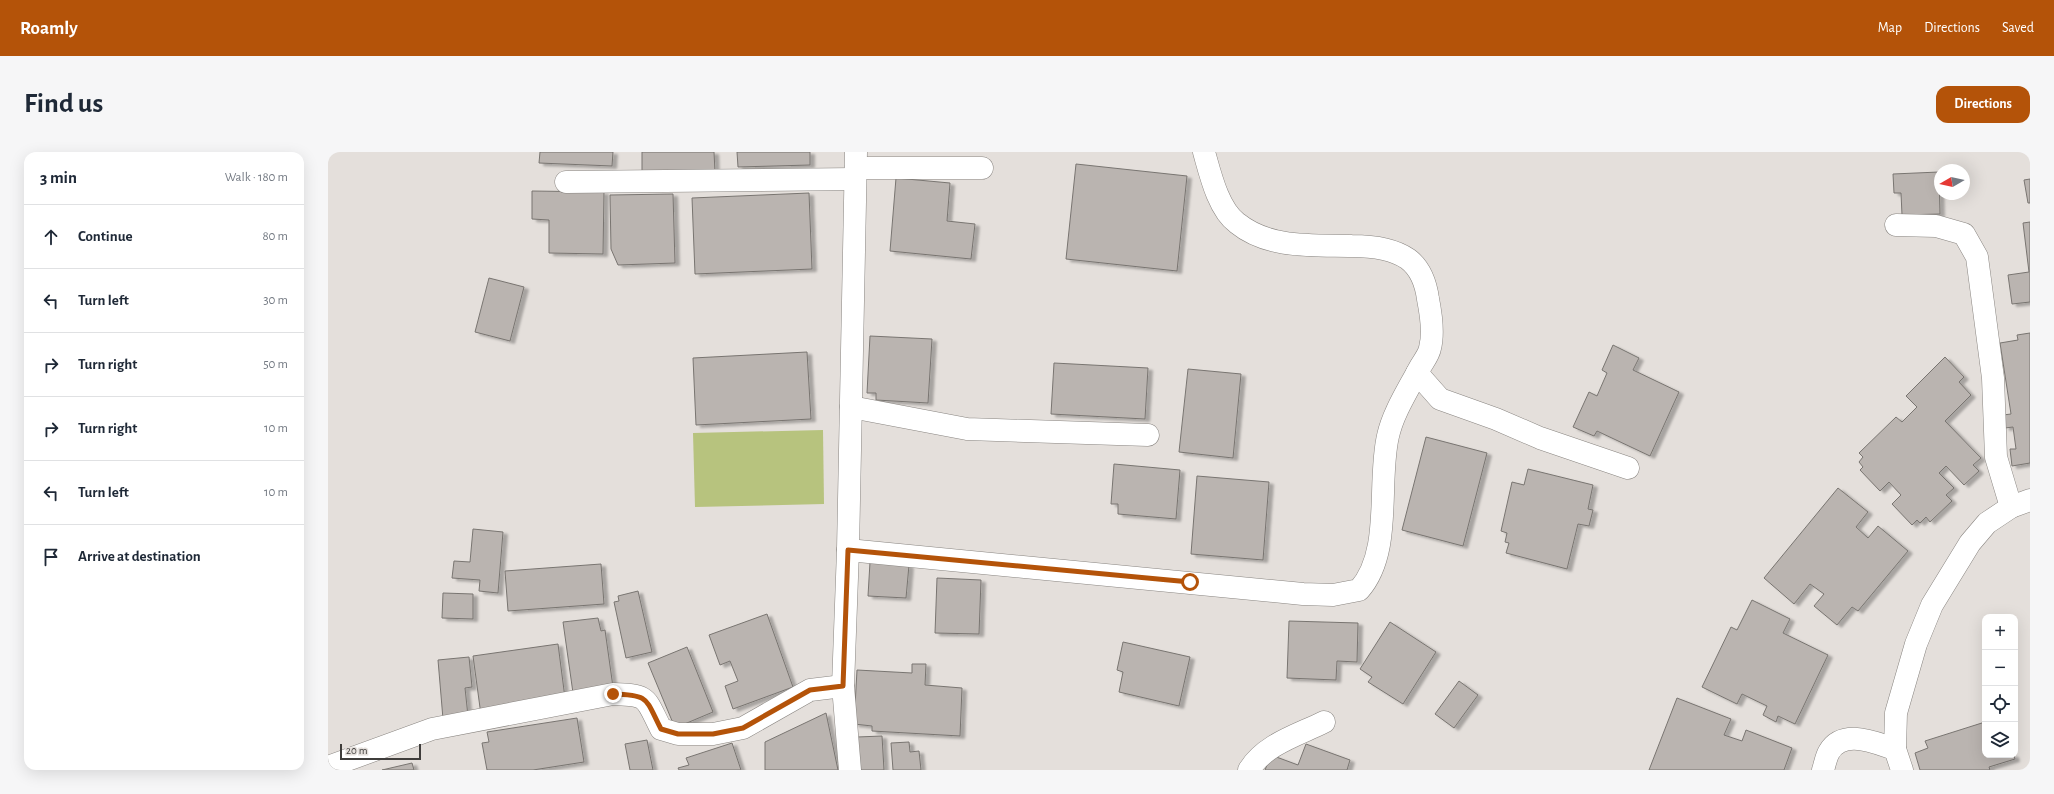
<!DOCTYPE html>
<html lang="en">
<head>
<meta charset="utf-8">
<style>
  :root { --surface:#fff; --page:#f6f6f7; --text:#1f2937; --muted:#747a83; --line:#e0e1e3; --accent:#b45309 }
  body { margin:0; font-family:"Alegreya Sans",sans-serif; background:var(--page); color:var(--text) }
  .controls { position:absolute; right:12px; bottom:12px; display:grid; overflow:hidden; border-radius:8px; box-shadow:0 4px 16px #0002 }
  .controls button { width:36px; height:36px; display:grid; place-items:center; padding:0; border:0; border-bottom:1px solid var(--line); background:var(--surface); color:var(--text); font:20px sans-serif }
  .compass { position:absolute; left:1606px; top:12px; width:36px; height:36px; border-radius:50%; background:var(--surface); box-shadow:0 4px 16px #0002; rotate:261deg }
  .scale { position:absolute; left:12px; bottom:10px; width:81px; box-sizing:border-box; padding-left:4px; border:2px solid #3f3d3b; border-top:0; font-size:11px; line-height:14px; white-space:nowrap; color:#3f3d3b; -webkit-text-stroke:3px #e4dfdb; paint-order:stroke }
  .stop { position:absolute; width:12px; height:12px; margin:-9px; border:3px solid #b45309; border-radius:50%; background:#fff }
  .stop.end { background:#b45309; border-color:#fff; box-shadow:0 1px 4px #0008 }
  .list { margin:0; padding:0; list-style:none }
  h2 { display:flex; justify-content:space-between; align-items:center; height:52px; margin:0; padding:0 16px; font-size:17px }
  h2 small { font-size:13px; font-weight:400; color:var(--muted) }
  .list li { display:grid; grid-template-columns:26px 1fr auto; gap:12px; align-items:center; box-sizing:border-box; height:64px; padding:0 16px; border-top:1px solid var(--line) }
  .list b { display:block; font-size:15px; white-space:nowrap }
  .list em { font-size:13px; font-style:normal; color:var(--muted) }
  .icon { flex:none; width:22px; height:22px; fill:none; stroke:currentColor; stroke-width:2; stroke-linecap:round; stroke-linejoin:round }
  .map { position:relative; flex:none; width:1702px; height:618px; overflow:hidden; border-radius:12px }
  header { display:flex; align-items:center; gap:24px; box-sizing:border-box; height:56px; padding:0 20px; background:var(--accent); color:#fff }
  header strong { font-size:19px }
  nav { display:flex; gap:22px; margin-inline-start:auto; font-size:14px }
  .intro { display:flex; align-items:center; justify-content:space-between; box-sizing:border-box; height:96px; padding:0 24px }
  h1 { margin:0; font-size:28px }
  .button { padding:10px 18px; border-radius:12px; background:var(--accent); color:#fff; font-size:14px; font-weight:700 }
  main { display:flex; gap:24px; padding:0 24px }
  aside { flex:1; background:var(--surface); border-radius:12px; box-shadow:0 4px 16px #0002 }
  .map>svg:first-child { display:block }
</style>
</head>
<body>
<header>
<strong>Roamly</strong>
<nav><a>Map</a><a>Directions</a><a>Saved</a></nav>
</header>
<div class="intro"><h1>Find us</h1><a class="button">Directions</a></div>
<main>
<aside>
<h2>3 min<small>Walk · 180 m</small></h2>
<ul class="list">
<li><svg class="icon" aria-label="ahead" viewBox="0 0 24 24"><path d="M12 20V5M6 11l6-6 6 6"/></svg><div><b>Continue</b></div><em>80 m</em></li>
<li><svg class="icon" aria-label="left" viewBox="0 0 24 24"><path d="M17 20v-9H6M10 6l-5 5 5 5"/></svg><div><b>Turn left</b></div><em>30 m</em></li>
<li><svg class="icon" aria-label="right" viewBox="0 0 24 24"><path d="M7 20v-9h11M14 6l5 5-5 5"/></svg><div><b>Turn right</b></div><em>50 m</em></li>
<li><svg class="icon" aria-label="right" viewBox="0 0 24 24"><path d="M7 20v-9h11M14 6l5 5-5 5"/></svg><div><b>Turn right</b></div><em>10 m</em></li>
<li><svg class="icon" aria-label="left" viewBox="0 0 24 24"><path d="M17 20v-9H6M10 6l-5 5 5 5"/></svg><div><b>Turn left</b></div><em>10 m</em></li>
<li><svg class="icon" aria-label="arrive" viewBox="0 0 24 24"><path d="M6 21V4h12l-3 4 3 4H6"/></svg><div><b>Arrive at destination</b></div></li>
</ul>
</aside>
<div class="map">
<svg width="1702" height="618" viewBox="0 0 1702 618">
  <defs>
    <filter id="shadow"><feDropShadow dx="4.5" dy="2.5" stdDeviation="1" flood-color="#0004"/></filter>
  </defs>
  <rect width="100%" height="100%" fill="#e4dfdb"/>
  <polygon fill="#b7c37e" points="495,278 496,352 367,355 365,281"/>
  <g fill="#bab4b0" stroke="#797571" filter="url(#shadow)">
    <polygon points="212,0 285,0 284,14 211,11"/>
    <polygon points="314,0 386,0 387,20 314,21"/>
    <polygon points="409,0 482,0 482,13 410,15"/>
    <polygon points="748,12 859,24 849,119 738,107"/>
    <polygon points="1611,20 1612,62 1574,63 1573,41 1566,41 1565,22"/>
    <polygon points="568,26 622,31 619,69 647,72 643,107 562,99"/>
    <polygon points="1702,27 1702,51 1700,51 1696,28"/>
    <polygon points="204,39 276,40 275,102 221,101 221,68 204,67"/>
    <polygon points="481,41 484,117 367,122 364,46"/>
    <polygon points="345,42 347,111 290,113 283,97 282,43"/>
    <polygon points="1702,70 1702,150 1684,152 1680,123 1701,120 1695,71"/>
    <polygon points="161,126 196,135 182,189 147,180"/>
    <polygon points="1702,181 1702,311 1684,314 1682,297 1688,297 1685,275 1677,276 1675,263 1683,262 1672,191 1690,188 1689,183"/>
    <polygon points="542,184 604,187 600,251 548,248 548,241 539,241"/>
    <polygon points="1285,193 1311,206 1305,218 1351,240 1322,304 1269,279 1266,284 1245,275 1261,240 1269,244 1279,221 1274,218"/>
    <polygon points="479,200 483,267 368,273 365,206"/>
    <polygon points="1617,205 1636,225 1631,230 1643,243 1617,269 1653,306 1645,313 1651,319 1636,333 1618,314 1611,321 1626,336 1618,343 1624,349 1602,370 1598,365 1592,371 1589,368 1584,373 1564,352 1573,343 1561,330 1552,339 1532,318 1535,315 1531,310 1535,305 1531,301 1568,265 1574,270 1589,255 1578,244"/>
    <polygon points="726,211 820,216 817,267 723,262"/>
    <polygon points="860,217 913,222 905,306 851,300"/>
    <polygon points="1098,285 1159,301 1135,394 1074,378"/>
    <polygon points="786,312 852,318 848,367 790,362 790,352 783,352"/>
    <polygon points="1200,317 1265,333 1260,357 1265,358 1261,374 1250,372 1239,417 1178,401 1181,391 1177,390 1179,381 1173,379 1184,330 1196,333"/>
    <polygon points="869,324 941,330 935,408 863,402"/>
    <polygon points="1510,336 1540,360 1528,375 1540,386 1550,374 1580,399 1530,459 1524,455 1509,473 1486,454 1496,442 1482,432 1466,452 1436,426"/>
    <polygon points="145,377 175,380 170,441 151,439 152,428 124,426 126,409 142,410"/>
    <polygon points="542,410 581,413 578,446 540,444"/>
    <polygon points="273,412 276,452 180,459 177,419"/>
    <polygon points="609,426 653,428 651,482 607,481"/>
    <polygon points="310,439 324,500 298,506 286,450 291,449 290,444"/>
    <polygon points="115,441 145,442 145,467 114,466"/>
    <polygon points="1424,448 1462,467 1455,481 1500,503 1467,572 1450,564 1448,570 1435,563 1439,554 1414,542 1409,552 1374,535 1403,475 1409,478"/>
    <polygon points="439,462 465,535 405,557 397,534 410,529 402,509 392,513 381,483"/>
    <polygon points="270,466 273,479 277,478 285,535 245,541 235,470"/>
    <polygon points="961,469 1030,471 1029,510 1009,509 1008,528 959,526"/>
    <polygon points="1062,470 1108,500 1075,552 1040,530 1044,525 1032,517"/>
    <polygon points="795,490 862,505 851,554 791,540 795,520 789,518"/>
    <polygon points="230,492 237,546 153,563 145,504"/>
    <polygon points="359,495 385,560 347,576 320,511"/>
    <polygon points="141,505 144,535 137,536 140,564 115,567 110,508"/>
    <polygon points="584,512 598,512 597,533 634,536 632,584 544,579 544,574 526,572 529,518 584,521"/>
    <polygon points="1131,529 1150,543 1126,576 1107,562"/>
    <polygon points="1349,546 1403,567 1396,583 1414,589 1418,578 1464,596 1456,618 1321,618"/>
    <polygon points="498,561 510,618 437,618 437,590"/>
    <polygon points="249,566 256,610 205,618 159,618 154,591 161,590 159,580"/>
    <polygon points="1657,570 1657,603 1686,603 1687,607 1661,615 1662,618 1592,618 1587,601 1600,596 1597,589"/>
    <polygon points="554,584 556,618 531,618 529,585"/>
    <polygon points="319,588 325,618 302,618 297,592"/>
    <polygon points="581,590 582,600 591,599 593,618 565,618 563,591"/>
    <polygon points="404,591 413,618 351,618 350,616 361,613 358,606"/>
    <polygon points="978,592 1022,608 1019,618 937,618 943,603 970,613"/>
    <polygon points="84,611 86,618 54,618"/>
  </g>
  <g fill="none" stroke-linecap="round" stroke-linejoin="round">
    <g stroke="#898581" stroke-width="23">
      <g id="minor">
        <polyline points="528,16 654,16"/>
        <polyline points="238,30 527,27"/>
        <polyline points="1568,73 1608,74 1636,82 1649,105 1665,226 1668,305 1683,355"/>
        <polyline points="1089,221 1112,247 1168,267 1212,286 1300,316"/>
        <polyline points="523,255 639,277 820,283"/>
        <path d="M520 398 975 442 1005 443 1031 438C1065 400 1049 331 1060 284 1065 261 1080 238 1091 217 1094 211 1101 203 1102 196 1106 181 1103 162 1100 147 1098 132 1092 116 1080 107 1064 96 1042 94 1024 94 985 93 941 97 909 71 890 57 882 21 876 0"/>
        <path d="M0 615 104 577 285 542C322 543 317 546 333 577L350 582H385L415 576 482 538 515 534"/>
        <polyline points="522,618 515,534 520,398 528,0"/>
        <path d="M921 618C937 592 970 583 996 570"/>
        <path d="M1495 618C1497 612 1498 605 1501 600 1515 576 1547 591 1567 597"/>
        <polyline points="1574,618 1567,597 1568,561 1588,492 1604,453 1642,391 1659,371 1683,355 1702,348"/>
      </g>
    </g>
    <use href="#minor" stroke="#fff" stroke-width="22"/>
  </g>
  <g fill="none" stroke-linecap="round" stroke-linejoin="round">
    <path stroke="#b45309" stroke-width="5" d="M285 542C322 543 317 546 333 577L350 582H385L415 576 482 538 515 534 520 398 862 430"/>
  </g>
</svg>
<div class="controls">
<button>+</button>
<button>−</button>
<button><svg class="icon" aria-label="locate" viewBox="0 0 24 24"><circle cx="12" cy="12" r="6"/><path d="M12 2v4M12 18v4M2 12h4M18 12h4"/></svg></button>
<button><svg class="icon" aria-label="layers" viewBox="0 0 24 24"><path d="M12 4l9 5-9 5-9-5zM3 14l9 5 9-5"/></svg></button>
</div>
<svg class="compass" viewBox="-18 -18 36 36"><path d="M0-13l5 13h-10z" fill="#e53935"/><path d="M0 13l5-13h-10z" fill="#747a83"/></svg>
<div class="scale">20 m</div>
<div class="stop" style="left:862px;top:430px"></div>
<div class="stop end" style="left:285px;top:542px"></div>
</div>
</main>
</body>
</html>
